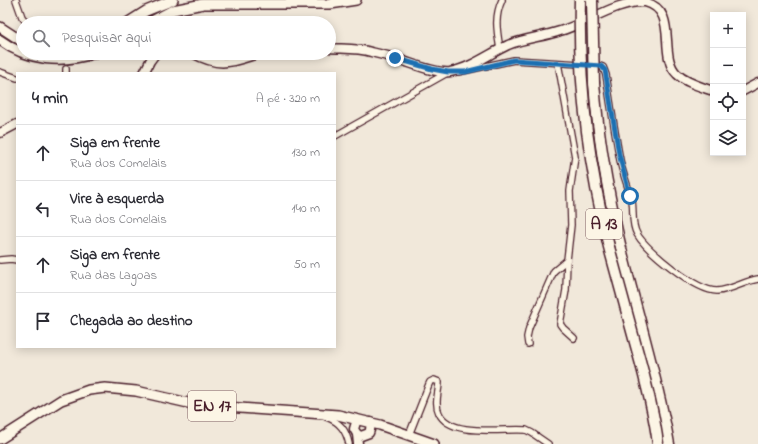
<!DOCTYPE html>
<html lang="pt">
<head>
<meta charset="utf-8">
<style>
  :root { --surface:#fff; --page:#f7f7f7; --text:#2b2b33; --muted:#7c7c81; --line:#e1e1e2 }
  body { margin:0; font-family:"Indie Flower",sans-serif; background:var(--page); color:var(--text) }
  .controls { position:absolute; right:12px; top:12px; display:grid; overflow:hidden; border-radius:0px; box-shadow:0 2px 10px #0003 }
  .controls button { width:36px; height:36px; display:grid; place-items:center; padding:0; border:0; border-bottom:1px solid var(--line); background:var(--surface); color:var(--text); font:20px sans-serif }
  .stop { position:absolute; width:12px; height:12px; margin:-9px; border:3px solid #1f6fb2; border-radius:50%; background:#fff }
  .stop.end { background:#1f6fb2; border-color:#fff; box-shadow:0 1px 4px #0008 }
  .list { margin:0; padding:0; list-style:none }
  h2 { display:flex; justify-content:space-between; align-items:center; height:52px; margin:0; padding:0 16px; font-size:17px }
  h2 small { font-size:13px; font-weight:400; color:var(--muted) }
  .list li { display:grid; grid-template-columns:26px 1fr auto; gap:12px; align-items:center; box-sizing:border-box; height:56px; padding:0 16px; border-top:1px solid var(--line) }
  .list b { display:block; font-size:15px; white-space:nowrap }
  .list p { margin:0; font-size:13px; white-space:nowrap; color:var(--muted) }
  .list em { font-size:13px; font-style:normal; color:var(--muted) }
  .icon { flex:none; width:22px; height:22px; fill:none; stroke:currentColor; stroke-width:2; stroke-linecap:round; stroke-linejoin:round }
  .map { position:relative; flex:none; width:758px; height:444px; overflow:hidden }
  .search { position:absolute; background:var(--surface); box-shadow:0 2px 10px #0003; left:16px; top:16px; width:320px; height:44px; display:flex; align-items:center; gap:10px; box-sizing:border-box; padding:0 14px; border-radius:22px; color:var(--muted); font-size:15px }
  .panel { position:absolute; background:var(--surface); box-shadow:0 2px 10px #0003; left:16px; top:72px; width:320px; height:276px; border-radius:0px }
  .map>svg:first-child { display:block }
</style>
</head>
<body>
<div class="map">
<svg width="758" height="444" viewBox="0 0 758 444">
  <rect width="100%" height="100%" fill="#f1e8da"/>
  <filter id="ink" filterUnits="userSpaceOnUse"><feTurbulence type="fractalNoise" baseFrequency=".025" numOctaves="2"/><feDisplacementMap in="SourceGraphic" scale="8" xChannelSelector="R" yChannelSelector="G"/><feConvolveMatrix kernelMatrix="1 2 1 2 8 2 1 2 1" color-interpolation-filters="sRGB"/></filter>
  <g filter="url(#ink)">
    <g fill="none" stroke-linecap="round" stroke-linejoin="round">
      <g stroke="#4a1f2b" stroke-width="8">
        <g id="street">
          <polyline points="16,0 22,17 27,23"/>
          <path d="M500 49C497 31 494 17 502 0"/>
          <polyline points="558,63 575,157 570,191 571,225 567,260 566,290 560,324 563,328 574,338"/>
          <polyline points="0,72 17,78"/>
          <path d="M458 72 514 60 597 65 603 67 606 75C611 105 615 136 621 165 624 177 629 189 632 201 634 211 631 224 637 234 647 251 696 291 717 291 732 290 744 281 758 279"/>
          <polyline points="66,73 66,69"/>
          <polyline points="335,136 447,73"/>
          <polyline points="0,260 11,259 17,260"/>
          <polyline points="528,344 527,337 529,328 554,271 567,260"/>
          <path d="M326 417C340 422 346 430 349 444"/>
          <path d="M409 435 429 384 430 382 434 380 439 382C439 392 434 403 439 413 450 438 504 428 526 430L532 433 548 444"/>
        </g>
      </g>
      <g stroke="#4a1f2b" stroke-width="11">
        <g id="secondary">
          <path d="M329 48C343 49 358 48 371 52 380 54 389 56 397 59 411 63 436 74 450 72 471 68 489 54 508 45 525 38 543 37 560 31 585 24 618 0 645 2 680 11 657 55 677 74 686 83 702 87 713 91"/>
          <path d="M192 53C222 69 231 62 261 53"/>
          <polyline points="144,73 150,61 156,53"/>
          <polyline points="743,91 758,83"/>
          <polyline points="0,133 17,124"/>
          <polyline points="357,419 354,429 357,434 361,436 369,433 370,430 371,422"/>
          <polyline points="357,434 358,444"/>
        </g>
      </g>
      <g stroke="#4a1f2b" stroke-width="12">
        <g id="primary">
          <polyline points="127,23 146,11 173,0"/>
          <polyline points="148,23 173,10 203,4 330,4 356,0"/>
          <polyline points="0,27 23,42"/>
          <path d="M0 40C28 61 62 64 95 53"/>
          <polyline points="0,439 61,400 89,390 105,388 136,391 197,405 338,415 380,425 434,444"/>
        </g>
      </g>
      <g stroke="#4a1f2b" stroke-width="13">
        <path id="highway" d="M594 83C598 136 607 188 619 240 635 308 657 375 669 444"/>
      </g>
      <use href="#street" stroke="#fcf5e5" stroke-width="5.5"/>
      <use href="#secondary" stroke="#fcf5e5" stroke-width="8"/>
      <use href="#primary" stroke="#fcf5e5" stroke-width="9"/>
      <use href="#highway" stroke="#fcf5e5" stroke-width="10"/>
      <g stroke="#4a1f2b" stroke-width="13" stroke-linecap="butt">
        <g id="highway-bridge">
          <path d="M580 0C578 82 589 167 609 247 618 280 627 313 636 346 645 378 654 411 658 444"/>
          <polyline points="592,0 594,83"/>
        </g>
      </g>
      <use href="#highway-bridge" stroke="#fcf5e5" stroke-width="10"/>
    </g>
  </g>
  <g fill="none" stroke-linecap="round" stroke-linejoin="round" filter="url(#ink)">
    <polyline stroke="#1f6fb2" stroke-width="5" points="395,58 432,69 448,72 465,72 514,60 601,66 605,70 619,154 630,196"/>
  </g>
  <g text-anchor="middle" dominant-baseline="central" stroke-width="3" stroke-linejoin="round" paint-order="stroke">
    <g fill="#fcf5e5" stroke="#7f5f63" stroke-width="1">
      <rect x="586" y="209" width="36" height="30" rx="3"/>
      <rect x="188" y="391" width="48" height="30" rx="3"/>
    </g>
    <g font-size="17" font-weight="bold" fill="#4a1f2b">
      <text x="604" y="224">A 13</text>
      <text x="212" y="406">EN 17</text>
    </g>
  </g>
</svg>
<div class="controls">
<button>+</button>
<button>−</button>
<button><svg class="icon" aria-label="locate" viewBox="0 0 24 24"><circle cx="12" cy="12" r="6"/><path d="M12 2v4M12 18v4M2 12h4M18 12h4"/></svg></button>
<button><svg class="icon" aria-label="layers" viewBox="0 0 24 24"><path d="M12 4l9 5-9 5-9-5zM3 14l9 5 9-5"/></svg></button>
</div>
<div class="stop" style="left:630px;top:196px"></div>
<div class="stop end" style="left:395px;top:58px"></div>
<div class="search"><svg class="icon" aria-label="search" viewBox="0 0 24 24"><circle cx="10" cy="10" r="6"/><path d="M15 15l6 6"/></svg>Pesquisar aqui</div>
<section class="panel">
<h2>4 min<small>A pé · 320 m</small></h2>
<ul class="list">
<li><svg class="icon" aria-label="ahead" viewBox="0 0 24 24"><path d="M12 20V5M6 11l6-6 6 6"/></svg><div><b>Siga em frente</b><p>Rua dos Comelais</p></div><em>130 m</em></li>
<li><svg class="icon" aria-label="left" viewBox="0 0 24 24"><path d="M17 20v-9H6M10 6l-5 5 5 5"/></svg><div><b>Vire à esquerda</b><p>Rua dos Comelais</p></div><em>140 m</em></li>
<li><svg class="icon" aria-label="ahead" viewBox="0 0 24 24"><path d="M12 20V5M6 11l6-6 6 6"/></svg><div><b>Siga em frente</b><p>Rua das Lagoas</p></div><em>50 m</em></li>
<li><svg class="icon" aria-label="arrive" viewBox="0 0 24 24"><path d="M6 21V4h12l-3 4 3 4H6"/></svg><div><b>Chegada ao destino</b></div></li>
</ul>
</section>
</div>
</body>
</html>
